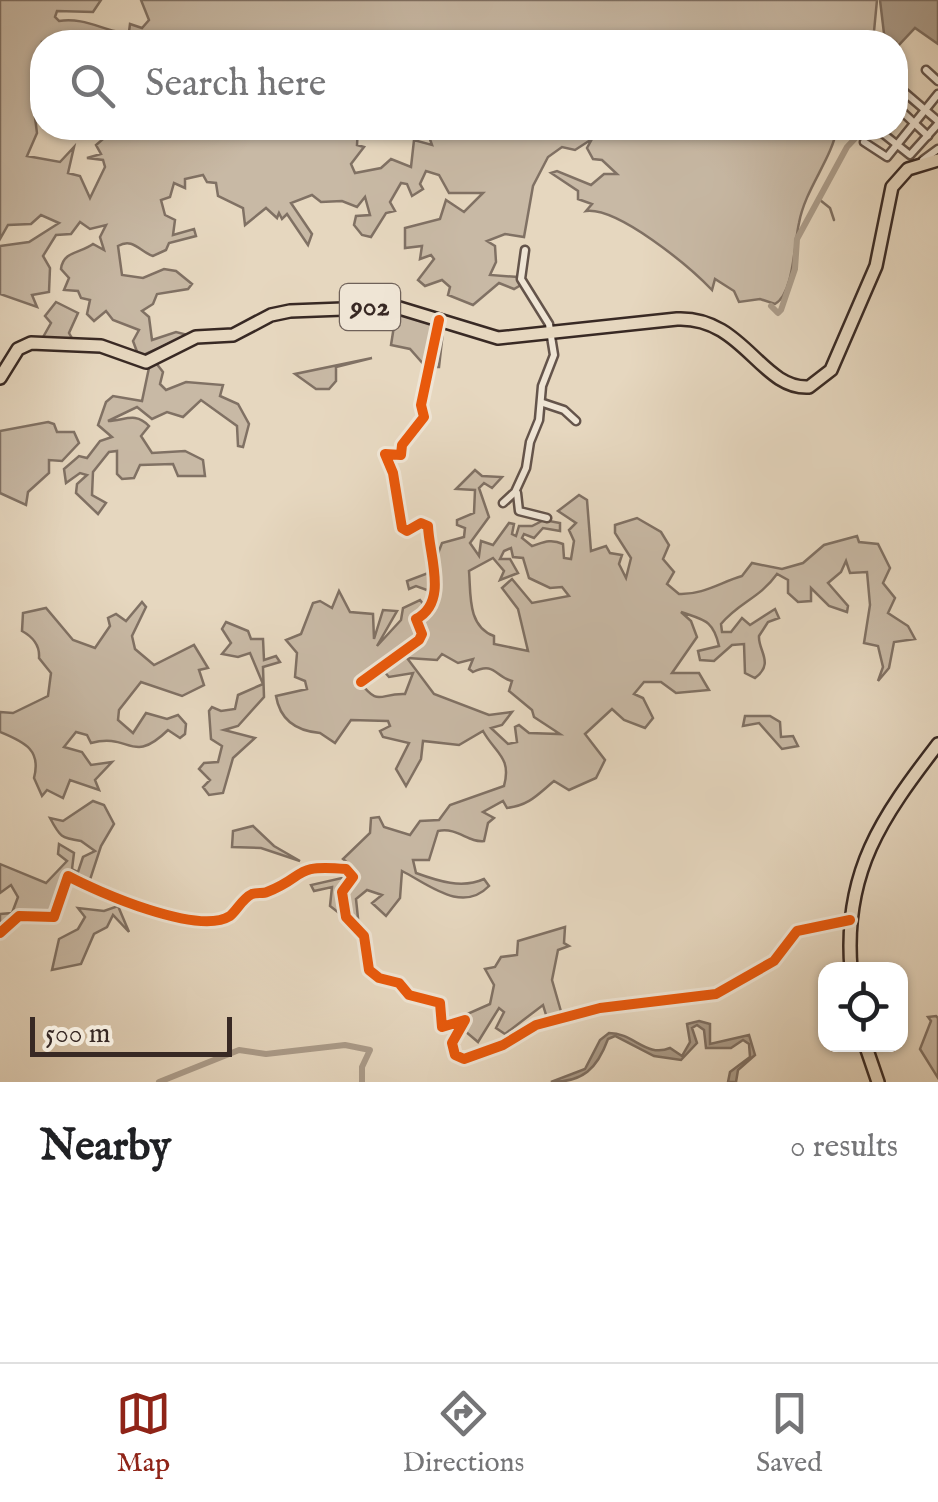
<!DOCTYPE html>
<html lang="en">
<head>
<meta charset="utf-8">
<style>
  :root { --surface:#fff; --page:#f6f6f6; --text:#202124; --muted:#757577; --line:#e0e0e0; --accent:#8f2418 }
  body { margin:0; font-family:"IM FELL English",serif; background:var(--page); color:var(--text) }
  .controls { position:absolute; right:30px; bottom:30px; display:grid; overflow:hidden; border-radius:20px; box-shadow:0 2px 8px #0004 }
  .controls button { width:90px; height:90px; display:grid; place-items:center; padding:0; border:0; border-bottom:2px solid var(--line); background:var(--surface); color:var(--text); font:50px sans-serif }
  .scale { position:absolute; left:30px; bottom:25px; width:202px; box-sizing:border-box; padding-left:10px; border:5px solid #382924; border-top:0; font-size:28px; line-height:35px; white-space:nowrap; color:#382924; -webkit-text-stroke:8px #efe5d5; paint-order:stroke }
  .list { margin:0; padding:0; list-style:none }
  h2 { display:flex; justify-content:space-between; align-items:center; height:130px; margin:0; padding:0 40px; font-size:42px }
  h2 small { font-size:32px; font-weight:400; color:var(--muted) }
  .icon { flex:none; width:55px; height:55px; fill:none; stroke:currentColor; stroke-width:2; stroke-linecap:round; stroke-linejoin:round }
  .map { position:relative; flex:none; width:938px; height:1082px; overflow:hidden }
  .search { position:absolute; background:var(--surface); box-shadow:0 2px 8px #0004; left:30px; right:30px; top:30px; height:110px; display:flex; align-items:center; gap:25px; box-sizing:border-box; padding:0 35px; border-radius:40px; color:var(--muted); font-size:38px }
  .sheet { height:280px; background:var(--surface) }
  nav { display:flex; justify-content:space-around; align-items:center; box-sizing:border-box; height:140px; border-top:2px solid var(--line); background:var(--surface); font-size:28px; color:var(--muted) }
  nav a { display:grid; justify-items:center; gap:5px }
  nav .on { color:var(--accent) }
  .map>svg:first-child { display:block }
</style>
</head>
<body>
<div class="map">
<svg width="938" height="1082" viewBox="0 0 938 1082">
  <rect width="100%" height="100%" fill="#e6d7bf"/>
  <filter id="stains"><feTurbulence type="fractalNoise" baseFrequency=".002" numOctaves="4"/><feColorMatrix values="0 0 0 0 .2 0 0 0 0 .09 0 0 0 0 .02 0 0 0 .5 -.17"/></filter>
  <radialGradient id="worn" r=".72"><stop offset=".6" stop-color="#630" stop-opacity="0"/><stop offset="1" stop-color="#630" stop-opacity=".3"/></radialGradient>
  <g fill="#c8b9a5" stroke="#807164" stroke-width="2.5" fill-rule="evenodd">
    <path d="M0 0H101L93 12 57 11 55 17 59 21C86 16 110 35 129 32L130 24 142 28 149 20 141 0H877L873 42H100L75 38 72 42H42V118L38 113 35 117 37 133 27 156 60 162 74 147 68 173 80 176 90 198 105 167 103 160 87 158 101 154 96 145 110 133 122 135 148 128H358L357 145 364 147 351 164 355 173 381 168 391 159 411 167 414 140 432 145 426 128H837C832 159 805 189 799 223 794 244 794 293 775 304L760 299 739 302 734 291 715 279 712 290C689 266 618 207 586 211L592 204 578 199V191L551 173 557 171 591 185 604 174H617L602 160 593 159 587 148 592 139 575 150 562 147 548 157 533 186 524 237 505 234 487 241 495 246 496 262 490 275 518 277 521 285 514 289 499 283 473 305 448 295 450 287 442 280 425 286 418 280 434 259 431 255 420 259 422 246 405 248V228L440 219 446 200 464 212 483 193H449L439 175 426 171 420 184 423 189 412 196 407 184 401 183 390 202 395 211 386 213 371 237 362 235 354 225 356 216 370 215 365 197 357 207 342 201 321 202 312 195 291 203 312 234 308 245 287 214 282 219 279 213 277 218 266 208 245 225 243 208 218 196 216 183 207 182 203 175 185 179V188L174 183 170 197 161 200 165 215 175 220 173 235 194 229 196 236 169 243 166 250 153 256C140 252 133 237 118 246L122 275 143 278 164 269 176 271 192 284 188 289 157 294 153 304 142 311 149 317 152 340 176 332 188 335 139 357 133 341 139 330 113 320 106 311 94 321 87 314 90 300 81 298 78 291 64 290 69 278 61 269C63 251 81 253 93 244L104 250 100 237 106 225 90 229 80 222 71 234 56 235 43 256 50 268 49 292 32 295 37 307 0 294V246L29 242 59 223 41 215 31 224 8 225 0 239Z"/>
    <polygon points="56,302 78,313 69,333 73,340 42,339 51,323 45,316"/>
    <polygon points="405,309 444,322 439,367 426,367 410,349 391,345 394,326"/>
    <polygon points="372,358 336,367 336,381 329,389 316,389 295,374"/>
    <path d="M150 363H156L163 372 160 384 166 390 186 382 223 385 220 396 238 404 249 424 243 447 238 446 237 426 201 400 183 417 167 412 152 419 137 407 108 421C124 421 135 411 149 426L141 436 152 453 185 451 203 460 205 476H178L173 464 140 465 134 478 122 479 117 474V451L109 452 93 472 92 495 106 503 98 514 76 493 77 484 87 475 80 473 66 483 64 469 79 456 87 458 100 441 112 437 98 425 106 402 113 396 142 401Z"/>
    <polygon points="48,422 54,424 57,432 74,432 79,443 62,461 49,460 49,473 28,492 26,505 0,493 0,431"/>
    <path d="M475 470 482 476 502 477 492 488 484 483 479 488 489 517 470 543 479 556 481 541 493 545 509 523 514 524 512 534 516 536 519 526H532L544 520 560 523V531L543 528 534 538 524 534 522 538 532 546C542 543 550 538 563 544L564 558 571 559 574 541 569 530 576 523 558 511 579 495 587 500 591 551 606 546 610 553 622 555 619 564 626 578 631 558 615 533V525L637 518 661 532 669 545 663 559 674 572 667 584 679 594C703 595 721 582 742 576L752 563 782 569 803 563 824 545 857 536 859 542 878 544 890 568 883 583 895 598 888 613 908 626 915 639 894 642 889 668 878 681 883 667 878 646 864 643 870 605 867 572 850 573 846 561 841 572 828 583 848 606 847 612 829 606 811 588V601L798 602 788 593V580L777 574C759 599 739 602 721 624L722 632H731L742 618 750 625 775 609 779 618 768 622 759 636C758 651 775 663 755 678L745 673 744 644 732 645 714 661 700 660 698 651 719 646C713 619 703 620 681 612L691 621 697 637 672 673H699L709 690 676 693 661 682H644L634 694 643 698 653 718 645 728 624 720 612 709 585 734 605 760 596 778 569 790 554 781C538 794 530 805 507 808L503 801 483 812 494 818 488 823 484 841C468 843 458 827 438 831L429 860H413L416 873C438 881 462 889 484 879L489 886C462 914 428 884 402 871L400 898 386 916 372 903 382 895 367 890 356 899 358 918 343 916 330 906 332 887 314 891 311 885 351 876 352 867 343 859 370 833 371 818 379 817 384 827 410 835 420 821 439 820 450 805 504 786C512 757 495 753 483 731L459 745 423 741 421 759 406 786 396 769 409 743 383 737 380 731 390 726 388 721 351 720 335 743 320 733C297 731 280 720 276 696L307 689 305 681 295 677 297 653 286 640 301 634 313 603 320 601 332 608 339 591 350 612 373 614 374 639 383 610 397 611 377 646 401 620 403 608 420 600 429 611 435 609 427 590 416 586 409 589 407 581 431 572 442 543 464 537 465 528 457 525V520L474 513 475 490 456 489ZM511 548 513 557 523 558 529 578 550 588 562 587 569 596 532 603 512 579 502 588 518 609 528 651 494 644V636C467 626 471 594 469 571L493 558 504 571 500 580 518 573 510 559H500L504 551ZM442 654 458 663 473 659 469 669 473 672C495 661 495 677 512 681L509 691 532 710 534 717 560 734 529 733 519 725 515 727 517 742 508 744 491 728 502 725 512 712 489 715 434 694 407 658 437 660ZM381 668 389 677 413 673 405 694C378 693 380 708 359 681L363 673Z"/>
    <path d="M142 602 146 607 132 636 135 649 154 665 194 645 208 668 199 670 204 685 182 696 141 682 119 710 118 720 133 733 146 713 167 719 178 715 186 724 185 734 180 738 168 730C131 766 131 732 91 743L87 735 76 732 64 747 82 752 91 765 112 762 95 780 99 790 70 780 63 798 47 790 42 796 34 778C41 751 27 743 0 732V712L13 713 48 696 51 673 39 658C40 646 33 637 22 631L23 613 46 608 73 640 95 648 110 626 108 618 116 614 126 621Z"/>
    <polygon points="226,622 248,631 251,639 263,639 264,660 276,656 280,662 263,667 264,697 238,726 224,730 255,738 233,758 223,793 209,795 203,787 210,780 199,769 204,763 218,762 222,746 211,739 209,711 212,707 221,711 235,709 238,695 263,684 250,653 238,657 222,654 231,643 222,629"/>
    <polygon points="745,716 770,716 780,722 781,737 793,736 798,746 782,749 759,723 743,726"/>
    <path d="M93 801 104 805 114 824 101 846 87 889 67 883 59 916H23L6 925 0 923V914L12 913 18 897 11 885 0 893V864L46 883 67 861 58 854 59 844 74 853 72 869 78 872 83 857 95 851 81 841C61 838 60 837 50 818L63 821Z"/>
    <polygon points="253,826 274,846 300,861 261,848 232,847 233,831"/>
    <polygon points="118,906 129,932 113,915 107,927 94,934 81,964 52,970 59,939 78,929 85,917 78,908 104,911"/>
    <polygon points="565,927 564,943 569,946 558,950 552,980 562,1015 547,1018 543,1005 505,1034 496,1028 504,1012 499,1008 478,1042 465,1031 455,1032 452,1025 456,1019 490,1004 494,985 485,969 495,967 501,957 517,955 518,941"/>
    <polygon points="936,1016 938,1018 938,1078 920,1049 931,1021 928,1017"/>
  </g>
  <g fill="#ab9c8a" stroke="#7d6e61" stroke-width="2.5">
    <polygon points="880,0 938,0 938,44 915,28 896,48 896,42 885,42"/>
    <path d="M699 1021 710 1024V1044L749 1035 755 1055 738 1070 736 1082H728L730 1072 750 1057 749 1044 743 1040 731 1048H706L704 1030 697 1025 692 1028 697 1043 681 1060 654 1056 615 1036 608 1039C597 1069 583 1082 551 1082L585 1069 600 1040 609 1033C634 1033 646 1058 670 1048L682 1056 690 1042 687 1024Z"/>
  </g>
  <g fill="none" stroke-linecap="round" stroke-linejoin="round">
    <polyline stroke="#7d6e61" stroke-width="2.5" points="820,200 830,208 834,220"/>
    <g stroke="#ab9c8a" stroke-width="6">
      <polyline points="771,306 778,313 781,310 795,269 797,239 847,147 865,128"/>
      <polyline points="159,1082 239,1050 266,1054 345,1045 370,1050 362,1067 362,1082"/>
    </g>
    <g stroke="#64544b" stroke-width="11">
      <g id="minor">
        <polyline points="926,70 938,81"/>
        <polyline points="896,85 938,121"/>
        <polyline points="896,106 928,136"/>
        <polyline points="876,128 910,155 938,124"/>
        <polyline points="864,142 887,157 938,94"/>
        <polyline points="923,160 938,149"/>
        <polyline points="543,403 564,410 576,421"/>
        <polyline points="517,493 519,511 547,518"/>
        <polyline points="503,503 515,492 526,468 530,442 539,420 542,386 554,355 549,324 521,279 525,250"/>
        <path d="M361 682 419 640 422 634 416 619C449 602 429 556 428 526L421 523 407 531 402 528 393 473 385 454 401 455 402 445 424 417 421 405 439 321"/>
        <path d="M0 933 19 916 54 917 68 876C98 892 198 936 230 916 237 910 243 898 252 894 257 892 263 894 267 892 308 876 291 864 346 869L353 877 342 892 346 917 364 936 369 970 379 978 399 983 409 995 440 1003 442 1027 465 1020 452 1043 455 1055 464 1059 503 1045 536 1025 600 1008 716 994 774 961 797 931 850 920"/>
      </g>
    </g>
    <g stroke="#382924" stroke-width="16">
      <g id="highway">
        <path d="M0 378 18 349 31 343 101 346 146 362 196 337 233 335 271 315 290 311 396 307 498 338 677 319C743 316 761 390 809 387L831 370 876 266 892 187 908 169 938 160"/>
        <path d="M851 969C843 872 882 817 938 744"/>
        <polyline points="865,1044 878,1082"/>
      </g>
    </g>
    <use href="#minor" stroke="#efe5d5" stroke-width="6"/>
    <use href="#highway" stroke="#e6d7bf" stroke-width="11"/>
    <g stroke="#efe5d5" stroke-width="16">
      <g id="cycleway">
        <path d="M361 682 419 640 422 634 416 619C449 602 429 556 428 526L421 523 407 531 402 528 393 473 385 454 401 455 402 445 424 417 421 405 439 320"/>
        <path d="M0 933 19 916 54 917 68 876C98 892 198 936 230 916 237 910 243 898 252 894 257 892 263 894 267 892 308 876 291 864 346 869L353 877 342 892 346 917 364 936 369 970 379 978 399 983 409 995 440 1003 442 1027 465 1020 452 1043 455 1055 464 1059 503 1045 536 1025 600 1008 716 994 774 961 797 931 850 920"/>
      </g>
    </g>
    <use href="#cycleway" stroke="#e8590c" stroke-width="10"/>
  </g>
  <g text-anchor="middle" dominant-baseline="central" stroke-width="8" stroke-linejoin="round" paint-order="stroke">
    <rect fill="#efe5d5" stroke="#6f6159" stroke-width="2.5" x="340" y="284" width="60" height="46" rx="8"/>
    <g font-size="28" font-weight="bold" fill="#382924">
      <text x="370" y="307">902</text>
    </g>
  </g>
  <rect width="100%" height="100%" filter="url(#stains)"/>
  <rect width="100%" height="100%" fill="url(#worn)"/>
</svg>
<div class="controls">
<button><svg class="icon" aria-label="locate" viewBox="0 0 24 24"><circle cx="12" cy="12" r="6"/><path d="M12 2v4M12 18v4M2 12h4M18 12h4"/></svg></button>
</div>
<div class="scale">500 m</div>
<div class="search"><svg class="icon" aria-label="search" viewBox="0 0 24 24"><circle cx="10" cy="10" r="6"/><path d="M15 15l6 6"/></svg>Search here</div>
</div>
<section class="sheet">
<h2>Nearby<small>0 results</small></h2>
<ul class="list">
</ul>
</section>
<nav>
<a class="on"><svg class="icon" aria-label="map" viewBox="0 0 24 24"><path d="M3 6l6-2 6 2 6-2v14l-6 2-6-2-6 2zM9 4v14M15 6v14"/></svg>Map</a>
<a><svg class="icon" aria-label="directions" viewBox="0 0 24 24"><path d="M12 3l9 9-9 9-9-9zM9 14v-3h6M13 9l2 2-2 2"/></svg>Directions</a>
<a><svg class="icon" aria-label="saved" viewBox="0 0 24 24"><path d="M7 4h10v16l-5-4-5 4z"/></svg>Saved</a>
</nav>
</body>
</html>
